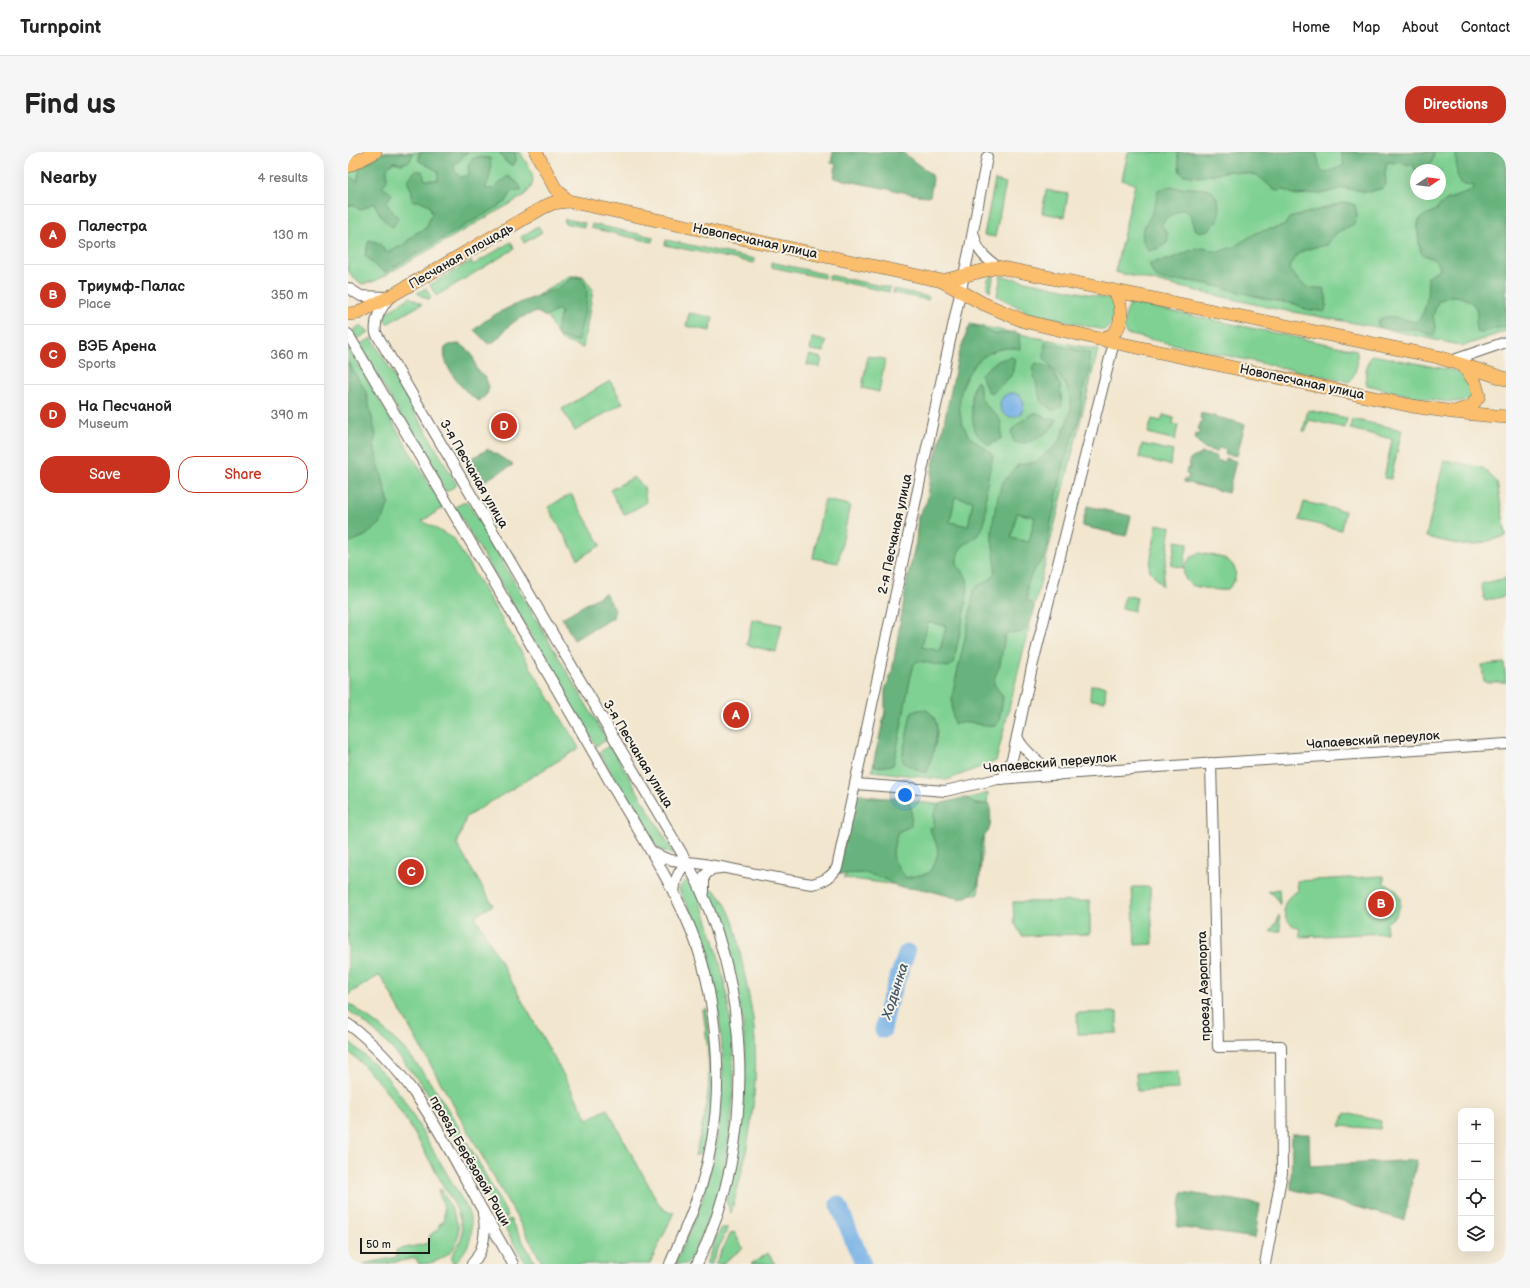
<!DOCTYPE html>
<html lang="en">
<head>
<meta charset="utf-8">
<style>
  :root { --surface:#fff; --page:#f6f6f6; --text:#222; --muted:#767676; --line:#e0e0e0; --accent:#c8321e }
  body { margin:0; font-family:"Balsamiq Sans",sans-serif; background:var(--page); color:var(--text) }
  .controls { position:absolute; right:12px; bottom:12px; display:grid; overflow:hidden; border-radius:8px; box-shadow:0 4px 16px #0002 }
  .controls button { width:36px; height:36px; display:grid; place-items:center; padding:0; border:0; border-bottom:1px solid var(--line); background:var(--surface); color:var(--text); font:20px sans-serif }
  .compass { position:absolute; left:1062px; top:12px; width:36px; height:36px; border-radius:50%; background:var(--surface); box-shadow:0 4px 16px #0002; rotate:77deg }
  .scale { position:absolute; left:12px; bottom:10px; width:70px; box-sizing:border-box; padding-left:4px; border:2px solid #1c1c1c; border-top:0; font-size:11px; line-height:14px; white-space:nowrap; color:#1c1c1c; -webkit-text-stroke:3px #f7f3e8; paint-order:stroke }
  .you { position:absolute; left:557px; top:643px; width:14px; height:14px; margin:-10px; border:3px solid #fff; border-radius:50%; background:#1a73e8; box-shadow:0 0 0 6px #1a73e833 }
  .badge { display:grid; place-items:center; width:26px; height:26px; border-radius:50%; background:var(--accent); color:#fff; font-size:13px; font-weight:700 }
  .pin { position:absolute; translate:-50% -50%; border:2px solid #fff; box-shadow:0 1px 4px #0006 }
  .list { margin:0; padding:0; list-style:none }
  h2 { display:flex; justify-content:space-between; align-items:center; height:52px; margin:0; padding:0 16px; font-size:17px }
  h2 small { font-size:13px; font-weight:400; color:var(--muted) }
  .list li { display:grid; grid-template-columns:26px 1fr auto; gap:12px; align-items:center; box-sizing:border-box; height:60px; padding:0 16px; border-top:1px solid var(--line) }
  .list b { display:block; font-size:15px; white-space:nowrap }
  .list p { margin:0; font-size:13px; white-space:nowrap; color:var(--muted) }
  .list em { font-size:13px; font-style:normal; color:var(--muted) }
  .actions { display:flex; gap:8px; padding:12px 16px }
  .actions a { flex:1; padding:9px 0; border:1px solid var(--accent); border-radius:16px; text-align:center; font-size:14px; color:var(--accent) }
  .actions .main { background:var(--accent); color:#fff }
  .icon { flex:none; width:22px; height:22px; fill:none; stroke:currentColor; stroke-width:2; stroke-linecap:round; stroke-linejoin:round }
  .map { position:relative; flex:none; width:1158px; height:1112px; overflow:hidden; border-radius:16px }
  header { display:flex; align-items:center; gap:24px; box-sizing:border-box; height:56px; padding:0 20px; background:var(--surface); border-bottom:1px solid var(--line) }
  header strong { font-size:19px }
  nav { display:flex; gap:22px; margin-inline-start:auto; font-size:14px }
  .intro { display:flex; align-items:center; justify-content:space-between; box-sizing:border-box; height:96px; padding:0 24px }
  h1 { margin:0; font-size:28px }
  .button { padding:10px 18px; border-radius:16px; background:var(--accent); color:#fff; font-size:14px; font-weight:700 }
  main { display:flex; gap:24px; padding:0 24px }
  aside { flex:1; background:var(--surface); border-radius:16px; box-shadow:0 4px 16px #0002 }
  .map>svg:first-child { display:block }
</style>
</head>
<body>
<header>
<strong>Turnpoint</strong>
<nav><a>Home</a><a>Map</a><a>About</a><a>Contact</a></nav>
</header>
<div class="intro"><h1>Find us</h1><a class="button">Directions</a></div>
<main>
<aside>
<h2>Nearby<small>4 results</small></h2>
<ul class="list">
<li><span class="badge">A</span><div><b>Палестра</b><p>Sports</p></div><em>130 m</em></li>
<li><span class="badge">B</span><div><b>Триумф-Палас</b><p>Place</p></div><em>350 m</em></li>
<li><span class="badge">C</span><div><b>ВЭБ Арена</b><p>Sports</p></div><em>360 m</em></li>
<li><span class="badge">D</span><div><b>На Песчаной</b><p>Museum</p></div><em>390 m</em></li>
</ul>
<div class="actions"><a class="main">Save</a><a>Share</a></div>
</aside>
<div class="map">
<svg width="1158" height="1112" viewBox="0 0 1158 1112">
  <rect width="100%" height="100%" fill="#f7f3e8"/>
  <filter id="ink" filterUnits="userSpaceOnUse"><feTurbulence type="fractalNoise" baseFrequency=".025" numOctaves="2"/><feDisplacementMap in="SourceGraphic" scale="8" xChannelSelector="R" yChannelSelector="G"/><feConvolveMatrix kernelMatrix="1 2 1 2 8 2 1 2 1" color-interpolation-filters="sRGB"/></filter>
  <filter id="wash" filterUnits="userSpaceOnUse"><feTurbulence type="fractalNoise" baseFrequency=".012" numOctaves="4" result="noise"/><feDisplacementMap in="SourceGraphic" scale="16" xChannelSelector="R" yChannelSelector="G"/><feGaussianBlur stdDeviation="0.9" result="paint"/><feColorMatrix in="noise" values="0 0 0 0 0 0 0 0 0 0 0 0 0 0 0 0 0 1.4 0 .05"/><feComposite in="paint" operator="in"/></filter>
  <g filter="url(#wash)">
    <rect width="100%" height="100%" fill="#f2e6ce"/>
    <g fill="#7fd193" stroke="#4e7658" fill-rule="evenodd">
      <path d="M33 0H172C182 18 194 29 174 45L27 129 14 132 4 125 0 118V17Z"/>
      <path d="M780 0H1158V179L1115 194 1023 174 923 156 767 120 787 32 774 28ZM1068 18H1092V42H1068Z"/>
      <polygon points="647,28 658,31 647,85 636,83"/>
      <polygon points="698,38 720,42 716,65 694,61"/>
      <polygon points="217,67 237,71 236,75 216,71"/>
      <polygon points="244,72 305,85 304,90 243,76"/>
      <polygon points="190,74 194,80 176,91 173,85"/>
      <polygon points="318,88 407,107 406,111 317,93"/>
      <polygon points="163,90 166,97 88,144 82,133 123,109 125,113"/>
      <polygon points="423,110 477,122 476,126 423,115"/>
      <polygon points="481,123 542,136 541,140 480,127"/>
      <path d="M646 123 642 140C638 134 638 129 643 124Z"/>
      <polygon points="221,124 235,124 245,138 235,196 213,188 187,145"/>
      <path d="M653 124 763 147C770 153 766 175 756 178L682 161 649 144Z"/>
      <polygon points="78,136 83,146 81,148 69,141"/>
      <polygon points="546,137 581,145 580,148 545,141"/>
      <polygon points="62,145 74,152 39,172 35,165 38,161"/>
      <path d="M784 151 1008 198C1012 208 1008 223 1001 230L778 182C774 174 777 158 784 151Z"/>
      <polygon points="341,161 365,165 362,179 338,174"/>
      <polygon points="622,172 750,198 648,609 599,628 524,619"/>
      <polygon points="13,173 21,180 8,188 5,181 6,177"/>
      <polygon points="24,186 109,333 98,340 11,193"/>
      <polygon points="464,186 478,189 476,200 462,198"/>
      <polygon points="0,195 95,356 74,369 105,386 231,596 118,665 109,693 145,753 127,764 240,967 259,957 312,1054 320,1060 326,1060 302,1112 195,1112 32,823 2,841 0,844"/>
      <polygon points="461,203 474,206 472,215 459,213"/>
      <path d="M1025 203 1108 219C1118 225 1127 235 1122 247 1103 257 1041 238 1019 233 1016 224 1018 209 1025 203Z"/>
      <polygon points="520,204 537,207 531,240 514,236"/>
      <polygon points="262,229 275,251 227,279 214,257"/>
      <polygon points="960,258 999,266 997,276 961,268 958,279 955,279"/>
      <polygon points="815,263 826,266 825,272 830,273 827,288 800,281 804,267 813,269"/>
      <polygon points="1004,267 1054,278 1043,327 1036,326 1044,287 1002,277"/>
      <polygon points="794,292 825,299 822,313 791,306"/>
      <polygon points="1096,308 1135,316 1149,330 1158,384 1126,393 1114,393 1078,385"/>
      <polygon points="286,325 296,335 298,351 276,363 262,338"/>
      <polygon points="223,342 253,393 230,407 200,355"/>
      <polygon points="476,348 502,353 490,411 465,406"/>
      <polygon points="119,349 259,588 248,594 107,355"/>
      <polygon points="956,350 997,359 993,378 951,368"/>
      <polygon points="809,372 823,375 814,434 801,417"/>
      <polygon points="828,389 840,391 835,416 823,413"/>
      <path d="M851 401C861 403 876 404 883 411 893 420 885 441 871 438 863 437 851 436 844 433 828 425 838 404 851 401Z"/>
      <polygon points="1158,426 1158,444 1137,449 1133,432"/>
      <polygon points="777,443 789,446 786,459 774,456"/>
      <polygon points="404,467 434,473 428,500 399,493"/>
      <polygon points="1156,511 1158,530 1136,530 1134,513"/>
      <polygon points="743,533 758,534 757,549 742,548"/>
      <polygon points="262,593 327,703 313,698 304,690 251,600"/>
      <polygon points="640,641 630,743 496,726 519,644 596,653"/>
      <path d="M1036 724V732C1059 736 1056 762 1038 771L1039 781 952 785V777C932 770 930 748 950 739L949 729Z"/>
      <path d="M337 729C350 731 355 756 359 767 397 876 398 1010 339 1112H327C335 1093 345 1074 352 1053 379 974 382 892 360 811 356 795 351 778 344 762 340 754 334 746 331 738L332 734Z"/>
      <polygon points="784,735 802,735 805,792 787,793"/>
      <path d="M364 736C385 754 389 783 394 810 398 829 402 848 405 867 413 931 401 1000 383 1061L378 1049 391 991 395 953 397 912 395 872 380 795 359 738Z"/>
      <polygon points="931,737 932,753 927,745 920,739"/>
      <polygon points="742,749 742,782 674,784 666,770 665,750"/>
      <polygon points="931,763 933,779 922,779 928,771"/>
      <path d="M0 851C24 868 50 887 68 911 104 958 131 1012 160 1064L153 1068C111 992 73 910 0 858Z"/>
      <path d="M359 857C365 909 367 949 356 1000L347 1004C353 979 360 952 361 926 361 903 358 881 355 858Z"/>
      <polygon points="769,860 769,881 730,882 729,861"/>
      <path d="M0 888 38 924 54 945 119 1056C128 1080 124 1093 106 1112 99 1103 110 1097 113 1088 115 1080 113 1069 110 1061 106 1049 97 1038 91 1026 66 979 41 934 0 899Z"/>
      <polygon points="830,919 831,937 789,939 788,921"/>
      <polygon points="997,961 1033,969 1032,977 992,974"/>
      <path d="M93 1037C99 1049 107 1061 110 1074 114 1099 92 1112 71 1112L68 1106 36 1112H14L49 1105 48 1098 81 1091 82 1083 90 1077 92 1071H95C98 1059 95 1050 90 1039Z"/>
      <polygon points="162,1067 186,1109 188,1112 178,1112 154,1071"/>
      <polygon points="374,1076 380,1076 363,1112 358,1112 368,1085"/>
      <polygon points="386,1080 395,1096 374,1112 367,1112 383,1081"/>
      <polygon points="420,1101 427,1112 403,1112"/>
    </g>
    <g fill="#67b37d" stroke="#42684c" fill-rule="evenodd">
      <path d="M39 0 65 1 62 9 53 12 46 10 39 16V28L34 35 44 42 38 51 50 66 45 75C35 70 31 61 26 51L12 58 5 53 0 54V24H2L9 30 12 14Z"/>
      <path d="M71 0H119L106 14 107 19 112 25 121 23 120 14 124 7 129 5 142 6C144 17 142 27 137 37H145L160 24 170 31 174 39H163L158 50 37 120 25 112 17 103 21 88 31 91 38 100 54 94 68 81 78 76 84 61 81 53 73 49H64V39L59 29 67 19H74L77 28H90V19L71 9Z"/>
      <polygon points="151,0 167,0 168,8 165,14 158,10"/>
      <polygon points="485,0 554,0 584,23 585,27 582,44 579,45 486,26 488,12 483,11"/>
      <polygon points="829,0 968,0 973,19 978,21 996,13 993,0 1087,0 1081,18 1068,18 1067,27 1067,17 1065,13 1039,10 1037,22 1038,32 1035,36 1021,40 996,36 977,41 947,43 937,38 928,39 909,23 881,19 851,25 836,23 832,20"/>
      <path d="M1108 0H1158V174L1133 181 1129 180C1126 173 1129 168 1129 161 1129 151 1114 144 1105 144 1101 144 1094 148 1090 149L1085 164 1088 179 1086 184 1067 177H1035L1030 174V169C1038 160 1056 168 1067 170 1081 161 1079 139 1080 124L1092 117C1091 107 1081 106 1074 102 1071 96 1068 73 1071 68 1075 63 1085 60 1090 57H1088L1098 48 1121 40 1127 34C1125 33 1120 34 1117 33 1106 31 1109 9 1108 0Z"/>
      <path d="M819 35 861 37C870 43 874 58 870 68 868 72 863 75 861 78L851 80 848 78 843 64 836 57C828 59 817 66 813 73L820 82 819 91 812 96 801 99C786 81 800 72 806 56 808 50 809 44 810 38Z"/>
      <path d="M998 50 1007 53 1009 63 1006 72 988 81 979 93C962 96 943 98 942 119 953 131 957 138 975 136 979 143 980 153 976 160 970 158 964 159 958 157 955 157 952 154 950 153 941 150 931 150 922 148 895 141 869 133 841 129 832 128 816 131 808 125 804 121 802 115 802 111L822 107 841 99 855 96 870 100 885 95 910 80 936 74 941 66Z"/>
      <path d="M232 125C247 137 234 168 231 184V189L222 188 210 184 209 175 213 161 210 157 198 165 189 160C179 163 170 166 161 174 154 180 150 190 140 192L126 178C148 157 178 149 205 138 216 134 219 126 232 125Z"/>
      <path d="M624 174H628L647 182 667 180 671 182 672 197C627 188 597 243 619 281 623 288 636 295 642 300L645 305C643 314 640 323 639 332 637 346 640 364 634 377 627 392 609 389 609 409 609 417 617 421 619 427 623 441 608 496 605 512L600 515 570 509 566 512C557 545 554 579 545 613L531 615 527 614 526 608 537 563V538L544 520 560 424 568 390 570 364 579 349 585 313 593 285 610 205 620 177ZM607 345 625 349 620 374 602 370ZM580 470 598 474 592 499 574 495Z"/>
      <path d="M697 191 743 201 741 205 742 220 736 233 731 267 716 311 702 376 700 393 695 407 685 419 679 434V449L684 450 686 462C678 475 678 484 661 480L657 483 652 513 646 527V532L655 545 651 570 647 574H637L622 570 606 572C600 544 609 526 614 499 619 479 622 459 626 438 630 431 641 431 645 424 650 414 645 398 644 387 643 374 649 344 654 332 658 325 665 319 670 313L688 310 707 294 713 286 723 258V248L718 233 696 206ZM669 361 687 365 681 390 663 386Z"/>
      <path d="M111 192C123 198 126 204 128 217L137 224 141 235 139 242 131 249C117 242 92 213 97 196L101 193Z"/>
      <polygon points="663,205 667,207 664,223 644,241 639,239 633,222 649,209"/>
      <polygon points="0,210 18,240 28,283 26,292 28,302 41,351 33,371 17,384 0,391"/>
      <polygon points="688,211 702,215 712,233 714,254 705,259 693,250 684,215"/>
      <path d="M629 229 631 231C633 236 631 245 635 249 647 266 656 261 653 287L641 293C636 290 631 285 628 280 623 271 621 235 629 229Z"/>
      <path d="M689 261 701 267 709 268C703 281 680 295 666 290L663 280C668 272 680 263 689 261Z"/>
      <polygon points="853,261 897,272 889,304 877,302 878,298 870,296 869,300 855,296 847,286 848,282 851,283 852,278 850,277 854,267 852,266"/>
      <polygon points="140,297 165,313 134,330 122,307"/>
      <polygon points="854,301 868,304 868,308 876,310 877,306 888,309 880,341 836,330 836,327 839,328 841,323 838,322 839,316 842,317 841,308"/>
      <polygon points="739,354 783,364 778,384 734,374"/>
      <polygon points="257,441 267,457 265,466 226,488 214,466"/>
      <path d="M576 557C600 567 584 601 579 620H574L556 611 554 606 563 562 566 559Z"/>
      <path d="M513 641 522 646H556C566 651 563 664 563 674L550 680C542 705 543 705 558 726L581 721C585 713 592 704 589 694 587 688 583 683 582 676L586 675V661L591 652 614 646H619L627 652H642C642 660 644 670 641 677 640 681 636 684 634 687 627 705 642 740 612 747L579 738 550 735 537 727 517 721 492 722 489 718 507 648Z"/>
      <polygon points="944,982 961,982 962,1014 1069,1008 1056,1068 943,1037"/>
      <polygon points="834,1040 912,1052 907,1086 829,1075"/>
    </g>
    <circle fill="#74b0e6" stroke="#486681" cx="664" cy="253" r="12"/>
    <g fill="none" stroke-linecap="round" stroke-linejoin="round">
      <g stroke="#74b0e6" stroke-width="17">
        <polyline points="535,878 540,853 559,800"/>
        <polyline points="490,1052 515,1112"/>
      </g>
    </g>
  </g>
  <g filter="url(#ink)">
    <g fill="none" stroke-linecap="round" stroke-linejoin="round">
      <g stroke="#67635a" stroke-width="12">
        <g id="minor">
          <path d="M626 83C629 99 637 106 650 115"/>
          <polyline points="0,136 13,144 39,145"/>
          <path d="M40 147C32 158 26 167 28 181L339 710C404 829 410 990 349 1112"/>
          <path d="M0 182C85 328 173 473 257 621 284 669 315 715 338 766 352 797 361 832 365 865 374 928 369 995 346 1055 339 1074 330 1093 322 1112"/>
          <polyline points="1103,209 1158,190"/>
          <path d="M669 584C673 597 697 616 709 623"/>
          <polyline points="863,611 870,895 933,894 934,1021 917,1112"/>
          <polyline points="654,627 661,616 665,603 684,515 766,190"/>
          <polyline points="508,632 597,639 650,627 810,615 1158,592"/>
          <path d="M302 698C322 713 339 708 361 713 396 719 430 727 464 732 476 729 482 726 489 716L622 95 639 5"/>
          <polyline points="356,740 356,724 364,717 373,716"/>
          <path d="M326 742C327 728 329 721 339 710"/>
          <path d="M0 872C55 912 88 972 119 1030 134 1058 150 1085 165 1112"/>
          <path d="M124 1112C136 1099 139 1079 135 1062"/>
        </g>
      </g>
      <g stroke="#67635a" stroke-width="14">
        <g id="major">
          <polyline points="188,0 207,36 220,49"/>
          <polyline points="0,14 27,0"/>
          <polyline points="594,129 650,115 1090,205 1158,227"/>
          <polyline points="0,162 10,161 41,145 196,55 205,51 220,49 594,129 634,151 676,169 751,187 1064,254 1105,260 1158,265"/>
          <path d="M751 187C757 186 762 185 766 181 776 171 774 149 766 139"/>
          <polyline points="1109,259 1123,255 1131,244 1127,230 1115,213"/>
        </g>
      </g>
      <use href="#minor" stroke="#fff" stroke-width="10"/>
      <use href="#major" stroke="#fabe6d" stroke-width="13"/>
    </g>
  </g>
  <g text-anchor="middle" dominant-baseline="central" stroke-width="4" stroke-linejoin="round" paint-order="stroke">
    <g font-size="13" fill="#1c1c1c" stroke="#f7f3e8">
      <text transform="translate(407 89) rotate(12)">Новопесчаная улица</text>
      <text transform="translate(113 104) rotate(-30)">Песчаная площадь</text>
      <text transform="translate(954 230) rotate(12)">Новопесчаная улица</text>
      <text transform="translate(126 322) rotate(60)">3-я Песчаная улица</text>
      <text transform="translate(547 382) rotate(-78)">2-я Песчаная улица</text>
      <text transform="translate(1025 588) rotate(-4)">Чапаевский переулок</text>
      <text transform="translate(290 602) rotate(59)">3-я Песчаная улица</text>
      <text transform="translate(702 611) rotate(-5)">Чапаевский переулок</text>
      <text transform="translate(856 834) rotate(-92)">проезд Аэропорта</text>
      <text transform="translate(122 1009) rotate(60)">проезд Берёзовой Рощи</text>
    </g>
    <g font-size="14" font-style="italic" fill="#3f576d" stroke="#f7f3e8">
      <text transform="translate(547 839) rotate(-72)">Ходынка</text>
    </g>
  </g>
</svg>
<div class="controls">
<button>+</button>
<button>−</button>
<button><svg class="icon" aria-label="locate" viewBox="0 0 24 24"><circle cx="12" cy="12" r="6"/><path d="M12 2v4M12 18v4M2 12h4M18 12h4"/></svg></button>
<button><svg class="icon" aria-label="layers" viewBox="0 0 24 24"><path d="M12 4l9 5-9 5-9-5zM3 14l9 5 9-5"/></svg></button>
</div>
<svg class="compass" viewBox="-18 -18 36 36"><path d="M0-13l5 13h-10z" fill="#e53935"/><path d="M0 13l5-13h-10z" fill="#767676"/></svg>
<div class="scale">50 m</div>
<div class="you"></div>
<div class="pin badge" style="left:388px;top:563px">A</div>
<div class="pin badge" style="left:1033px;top:752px">B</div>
<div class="pin badge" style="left:63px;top:720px">C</div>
<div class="pin badge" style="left:156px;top:274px">D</div>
</div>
</main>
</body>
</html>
